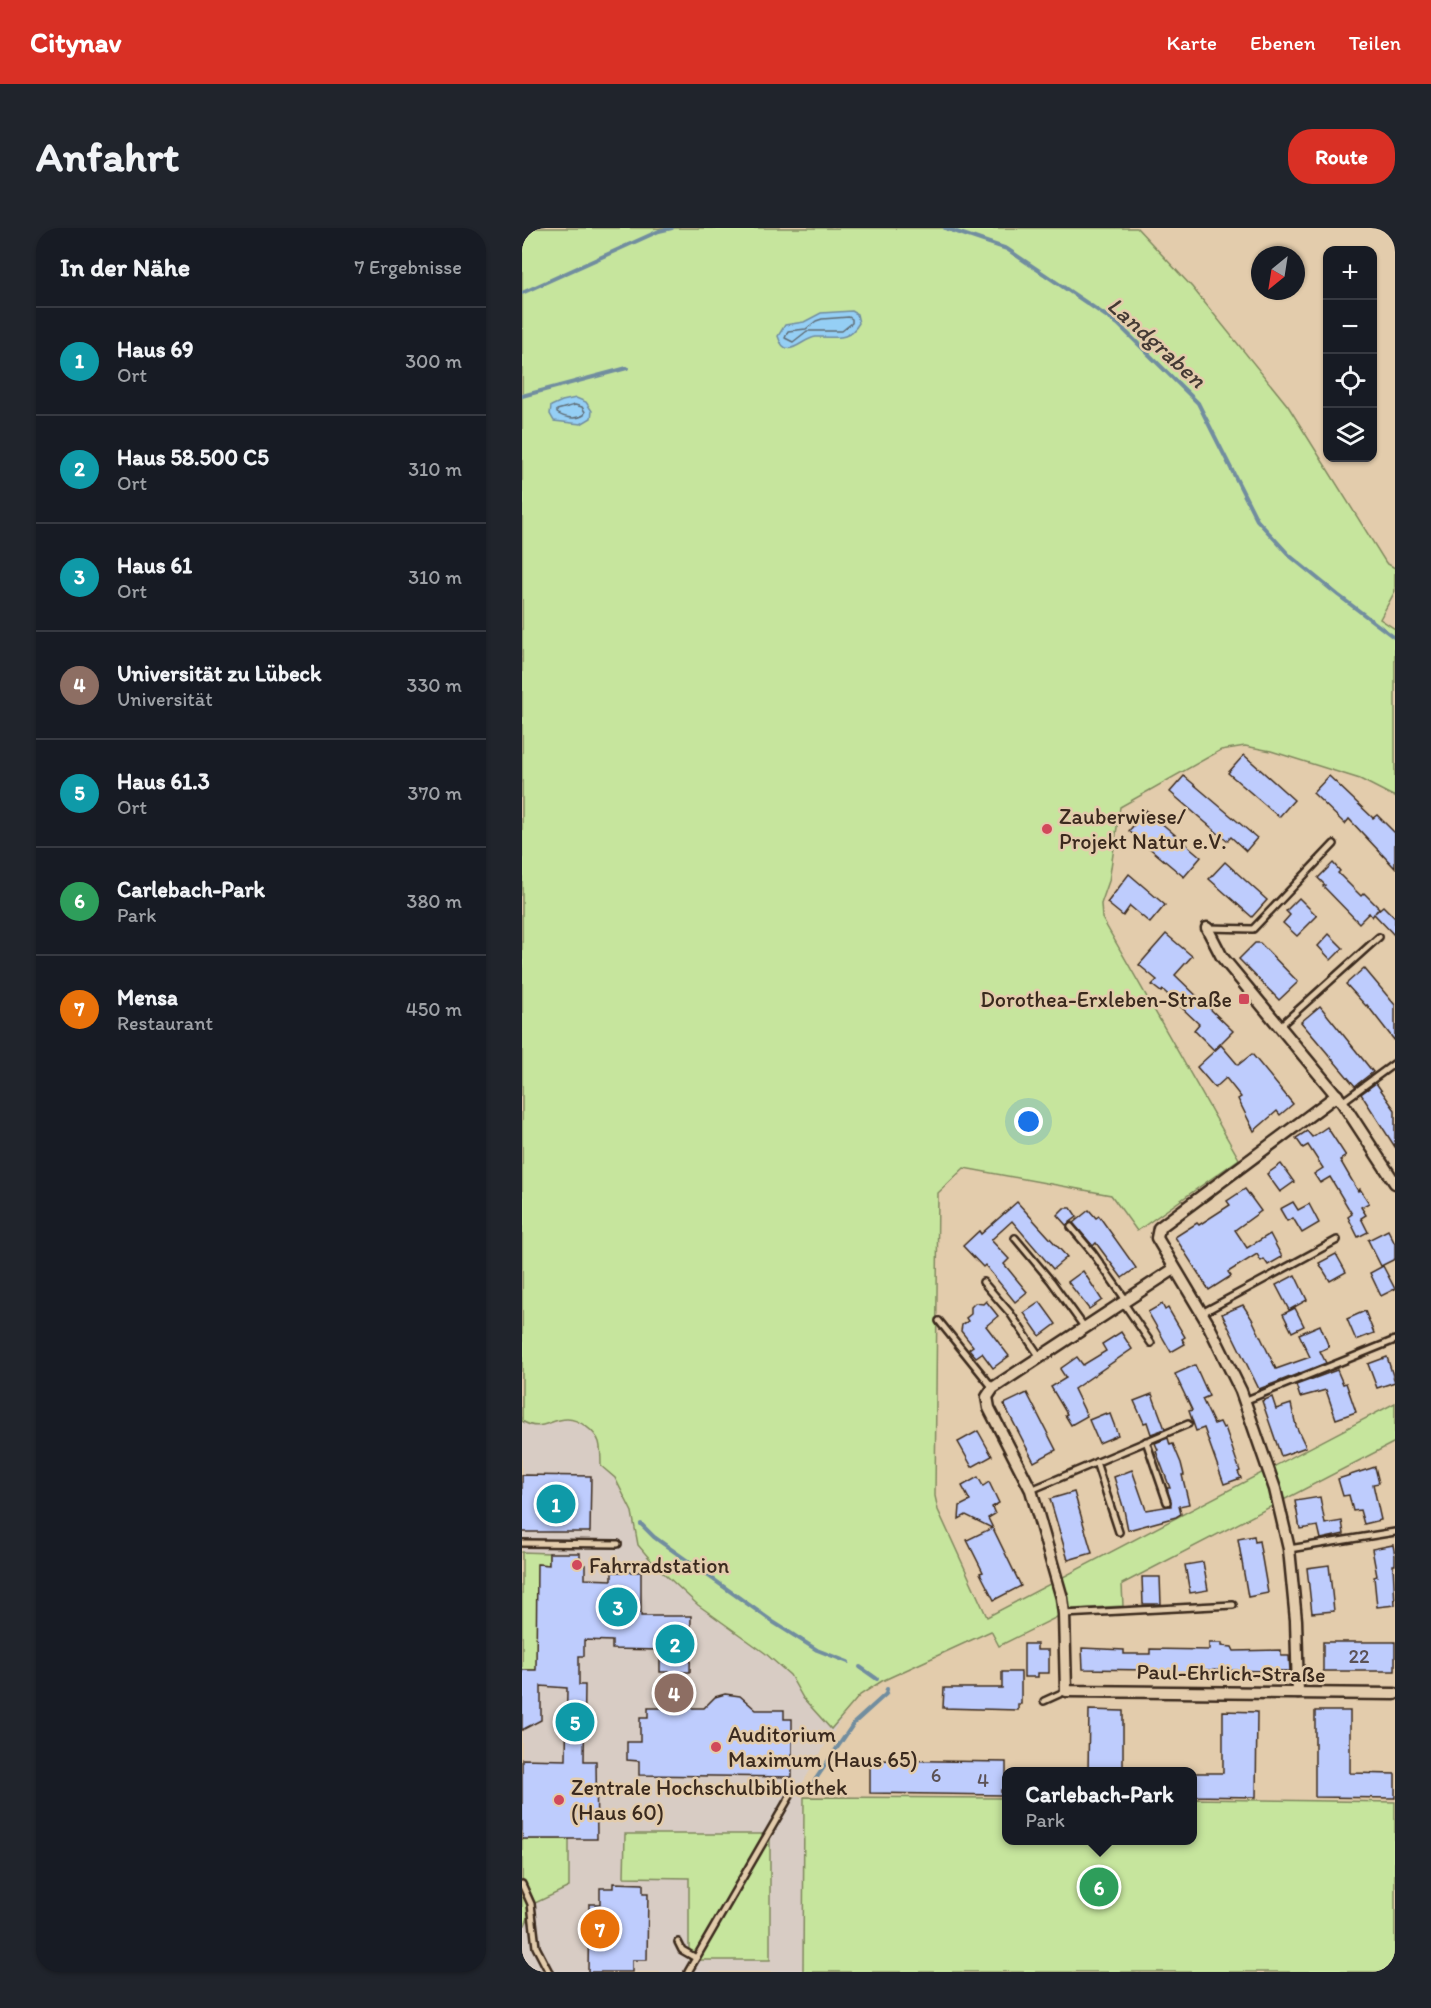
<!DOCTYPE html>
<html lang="de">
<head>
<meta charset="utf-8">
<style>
  :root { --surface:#171b24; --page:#20242c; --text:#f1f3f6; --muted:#9ea1a6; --line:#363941; --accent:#d93025 }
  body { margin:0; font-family:Itim,sans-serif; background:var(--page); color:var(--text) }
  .controls { position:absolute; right:18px; top:18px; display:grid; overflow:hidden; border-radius:12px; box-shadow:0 2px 4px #0004 }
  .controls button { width:54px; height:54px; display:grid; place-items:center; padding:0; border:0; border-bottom:2px solid var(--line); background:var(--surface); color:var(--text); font:30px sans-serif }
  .compass { position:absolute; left:729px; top:18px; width:54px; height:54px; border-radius:50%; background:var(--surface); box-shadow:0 2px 4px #0004; rotate:210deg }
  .you { position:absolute; left:507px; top:894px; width:21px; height:21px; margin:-15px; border:4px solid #fff; border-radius:50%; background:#1a73e8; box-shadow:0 0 0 9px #1a73e833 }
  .badge { display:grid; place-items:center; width:39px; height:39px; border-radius:50%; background:var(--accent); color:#fff; font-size:20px; font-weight:700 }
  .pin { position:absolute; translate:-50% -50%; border:3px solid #fff; box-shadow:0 2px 6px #0006 }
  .popup { position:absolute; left:480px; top:1539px; width:195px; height:78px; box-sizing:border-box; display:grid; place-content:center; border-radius:12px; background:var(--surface); filter:drop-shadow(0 2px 4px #0005); font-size:20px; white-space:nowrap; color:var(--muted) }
  .popup b { font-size:22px; color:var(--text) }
  .popup::after { content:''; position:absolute; left:50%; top:100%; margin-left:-12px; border:12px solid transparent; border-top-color:var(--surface) }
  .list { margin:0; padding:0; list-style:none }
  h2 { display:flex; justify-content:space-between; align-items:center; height:78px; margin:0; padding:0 24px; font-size:26px }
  h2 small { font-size:20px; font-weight:400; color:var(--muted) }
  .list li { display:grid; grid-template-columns:39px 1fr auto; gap:18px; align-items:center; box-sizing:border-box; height:108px; padding:0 24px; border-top:2px solid var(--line) }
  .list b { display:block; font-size:22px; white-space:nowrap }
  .list p { margin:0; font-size:20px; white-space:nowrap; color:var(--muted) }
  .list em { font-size:20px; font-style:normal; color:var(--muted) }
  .icon { flex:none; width:33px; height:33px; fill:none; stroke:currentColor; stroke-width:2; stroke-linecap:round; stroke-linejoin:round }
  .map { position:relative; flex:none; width:873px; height:1744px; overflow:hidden; border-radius:24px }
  header { display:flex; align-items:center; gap:36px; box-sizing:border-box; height:84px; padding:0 30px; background:var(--accent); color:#fff }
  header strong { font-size:28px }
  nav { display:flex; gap:33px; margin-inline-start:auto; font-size:21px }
  .intro { display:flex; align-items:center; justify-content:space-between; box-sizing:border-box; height:144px; padding:0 36px }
  h1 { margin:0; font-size:42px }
  .button { padding:15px 27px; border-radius:24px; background:var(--accent); color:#fff; font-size:21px; font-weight:700 }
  main { display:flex; gap:36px; padding:0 36px }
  aside { flex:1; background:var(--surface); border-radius:24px; box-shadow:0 2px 4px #0004 }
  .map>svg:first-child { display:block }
</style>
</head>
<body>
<header>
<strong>Citynav</strong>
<nav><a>Karte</a><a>Ebenen</a><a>Teilen</a></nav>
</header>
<div class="intro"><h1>Anfahrt</h1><a class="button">Route</a></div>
<main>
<aside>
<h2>In der Nähe<small>7 Ergebnisse</small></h2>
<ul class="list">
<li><span class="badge" style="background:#0f9aa8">1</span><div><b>Haus 69</b><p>Ort</p></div><em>300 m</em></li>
<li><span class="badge" style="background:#0f9aa8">2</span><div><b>Haus 58.500 C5</b><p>Ort</p></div><em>310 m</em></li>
<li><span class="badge" style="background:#0f9aa8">3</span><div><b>Haus 61</b><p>Ort</p></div><em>310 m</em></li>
<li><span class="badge" style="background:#8d6e63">4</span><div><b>Universität zu Lübeck</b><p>Universität</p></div><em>330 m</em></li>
<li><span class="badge" style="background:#0f9aa8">5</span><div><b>Haus 61.3</b><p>Ort</p></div><em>370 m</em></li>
<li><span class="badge" style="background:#2e9e5b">6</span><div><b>Carlebach-Park</b><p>Park</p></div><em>380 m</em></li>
<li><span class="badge" style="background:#e8710a">7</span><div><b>Mensa</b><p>Restaurant</p></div><em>450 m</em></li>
</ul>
</aside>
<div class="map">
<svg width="873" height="1744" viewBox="0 0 873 1744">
  <rect width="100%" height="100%" fill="#e3ccac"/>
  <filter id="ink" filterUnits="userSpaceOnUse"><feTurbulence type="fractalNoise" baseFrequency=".0167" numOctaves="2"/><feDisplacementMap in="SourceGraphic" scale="12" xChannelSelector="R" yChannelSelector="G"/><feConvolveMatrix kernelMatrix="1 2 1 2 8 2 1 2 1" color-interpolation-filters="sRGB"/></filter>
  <g filter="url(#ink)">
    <polygon fill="#d8ccc4" points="45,1191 64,1197 77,1213 79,1238 93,1250 110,1284 325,1481 274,1566 282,1569 281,1744 0,1744 0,1193 6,1196 18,1198"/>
    <g fill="#c6e59d" stroke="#80885e" stroke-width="1.5">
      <path d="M0 0H615L670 59 766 178 864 335 873 340V363L858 391 873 401V569L838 551 749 523 723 518 699 522 598 579 587 653 579 676 580 690 717 931 615 1003 589 967 442 940 416 965 413 1268 416 1282 465 1389 873 1175V1214L600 1356 601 1378 551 1381 477 1418 469 1403 360 1453 338 1467 309 1501 281 1470 268 1447 243 1425 176 1377 133 1337 116 1317 110 1284 93 1250 79 1238C79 1231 79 1221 77 1214 73 1203 57 1191 45 1191 27 1191 19 1205 0 1193Z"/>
      <polygon points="0,1324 27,1325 27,1337 16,1336 27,1442 0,1442"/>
      <polygon points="282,1569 484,1570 484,1612 670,1612 670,1571 873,1574 873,1744 281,1744"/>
      <polygon points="103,1606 248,1606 248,1732 167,1732 167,1650 102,1649"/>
      <polygon points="0,1611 47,1611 47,1659 13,1675 3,1697 0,1696"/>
    </g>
    <g fill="#95cff5" stroke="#718d9f" stroke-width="1.5">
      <path d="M330 83 335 86 337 95C325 115 314 108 294 109 280 110 264 135 256 108L263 97 282 94 299 85Z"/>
      <polygon points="54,170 64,174 70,183 69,190 59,196 32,193 28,186 29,178 40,173"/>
    </g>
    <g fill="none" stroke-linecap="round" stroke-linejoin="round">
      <g stroke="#5f6c74" stroke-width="1.5">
        <polygon points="327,89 330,91 330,95 320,103 285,103 271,114 263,110 266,103 284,101 294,93 300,91"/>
        <path d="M53 177 60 179 63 184 62 187C54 192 42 190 35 185V182Z"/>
      </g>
      <g stroke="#718d9f" stroke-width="4">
        <polyline points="423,0 485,21 596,96 676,175 735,292 768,328 816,367 873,410"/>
        <polyline points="0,65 137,3 150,0"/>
        <polyline points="0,168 105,140"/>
        <polyline points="119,1296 132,1309 251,1394 295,1422 326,1434"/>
        <polyline points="338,1439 355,1451"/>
        <polyline points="287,1561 332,1495 364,1466 365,1461"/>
      </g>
    </g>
    <g fill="#beccfd" stroke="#3b2a1e" stroke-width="1.5">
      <polygon points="722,527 772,572 757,589 706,545"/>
      <polygon points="662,548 735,610 724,623 709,609 705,613 648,564"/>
      <polygon points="807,548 851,590 855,587 873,605 873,640 827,591 823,596 791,565"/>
      <polygon points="624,582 679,629 662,649 607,603"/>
      <polygon points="703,634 745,672 730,689 687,651"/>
      <polygon points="811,635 818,643 816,645 839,668 842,665 857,680 853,685 861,678 873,690 873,708 852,686 850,689 847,685 837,695 801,658 803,657 796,650"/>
      <polygon points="607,646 643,677 628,695 608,678 601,688 585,675"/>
      <polygon points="777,670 795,688 775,708 761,695 768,687 764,683"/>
      <polygon points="644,706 670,728 653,747 711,803 692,822 672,802 677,796 641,762 639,764 630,757 635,752 617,737"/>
      <polygon points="807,706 821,720 809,732 796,718"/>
      <polygon points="733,715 738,715 776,754 757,772 717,731"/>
      <polygon points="842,740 873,777 873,813 845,777 844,778 824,756"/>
      <polygon points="798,778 851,844 833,858 779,794"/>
      <polygon points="699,817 716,837 730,826 771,876 758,887 755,883 732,903 716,871 719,869 704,850 693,860 675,839"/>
      <polygon points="854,855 873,882 873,919 839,866"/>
      <polygon points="805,899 824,928 818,932 836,963 838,961 847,975 839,979 844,987 839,990 846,1004 836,1009 826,989 830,986 808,949 798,955 792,946 801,940 786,917 781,920 774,910 785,903 790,909"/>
      <polygon points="759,936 772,954 758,964 745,946"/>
      <polygon points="723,961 739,983 713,1002 725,1020 748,1006 760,1029 746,1037 742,1031 739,1033 735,1026 706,1044 709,1048 687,1062 653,1009 675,995 677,997 708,977 705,973"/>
      <polygon points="495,974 545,1029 531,1041 490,993 469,1012 487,1031 482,1036 505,1064 493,1074 463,1037 461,1039 441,1018 457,1003 459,1006"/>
      <polygon points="771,974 776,982 787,976 797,995 780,1005 771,990 765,993 758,981"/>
      <polygon points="542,980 549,980 555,989 544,997 535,987"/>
      <polygon points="567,982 574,990 577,988 614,1040 600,1050 574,1015 571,1018 551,995"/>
      <polygon points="866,1002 873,1016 873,1031 859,1038 846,1012"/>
      <polygon points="814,1026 824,1044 808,1053 797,1035"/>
      <polygon points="861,1038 873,1061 859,1068 848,1045"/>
      <polygon points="561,1043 580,1072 567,1081 546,1054"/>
      <polygon points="773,1047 785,1072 767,1082 754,1057"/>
      <polygon points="464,1073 476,1088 464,1098 487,1128 471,1140 460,1125 454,1129 447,1121 451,1118 439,1103 440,1097 446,1093 444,1090 449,1086 449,1079 453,1075 461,1076"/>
      <polygon points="518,1074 534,1096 518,1108 502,1085"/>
      <polygon points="640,1076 643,1082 646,1080 663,1109 660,1111 663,1116 649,1124 626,1084"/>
      <polygon points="721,1077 730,1091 754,1141 788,1129 777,1106 798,1097 807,1119 798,1123 804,1135 737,1161 700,1086"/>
      <polygon points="773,1080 782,1098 770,1104 761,1086"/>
      <polygon points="843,1083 852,1105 834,1112 825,1091"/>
      <polygon points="599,1104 610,1121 552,1161 565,1188 549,1197 543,1187 545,1186 529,1159 544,1150 538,1141 555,1129 561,1137 584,1123 580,1116"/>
      <polygon points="865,1129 873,1154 855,1160 846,1136"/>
      <polygon points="673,1137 687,1168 680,1171 692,1196 698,1194 701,1200 703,1199 718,1243 716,1244 719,1250 702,1256 682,1200 674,1203 667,1183 670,1182 653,1146"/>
      <polygon points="815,1142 821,1156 824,1155 834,1184 814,1191 804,1162 778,1169 774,1157"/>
      <polygon points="505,1165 534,1222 512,1234 482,1176"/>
      <polygon points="630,1166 643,1201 629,1206 625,1194 622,1195 612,1173"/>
      <polygon points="750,1169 754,1181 769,1176 774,1198 784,1219 759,1228 740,1173"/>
      <polygon points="584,1185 585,1187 588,1186 596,1207 577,1215 567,1192"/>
      <polygon points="456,1203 470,1228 450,1239 436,1214"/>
      <polygon points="646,1210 648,1217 651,1216 659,1235 662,1247 660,1247 667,1276 657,1278 659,1286 654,1289 606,1302 602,1282 592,1249 610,1242 624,1282 649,1278 645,1260 648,1260 634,1223 636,1222 633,1215"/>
      <polygon points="853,1239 857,1255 851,1256 859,1292 842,1296 838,1282 831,1283 827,1267 821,1268 816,1251"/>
      <polygon points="0,1247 69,1248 68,1304 0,1304"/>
      <polygon points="456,1249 461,1258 467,1254 477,1275 470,1279 473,1286 466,1290 499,1358 472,1372 458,1345 461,1344 445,1312 470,1300 444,1287 437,1291 438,1278 448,1273 440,1258"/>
      <polygon points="552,1264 570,1325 546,1332 528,1271"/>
      <polygon points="798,1269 803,1296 820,1293 822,1306 799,1311 796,1298 778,1301 773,1273"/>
      <polygon points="732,1308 733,1314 737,1313 746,1365 726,1369 716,1311"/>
      <polygon points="871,1317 873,1327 873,1337 871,1337 873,1377 855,1379 852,1349 855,1348 850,1321"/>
      <polygon points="27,1325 58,1325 58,1337 63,1337 63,1351 90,1352 90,1344 119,1344 119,1388 169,1388 168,1444 138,1444 138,1422 90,1421 90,1413 62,1412 62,1428 57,1428 57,1457 63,1457 62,1533 74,1533 75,1611 0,1611 0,1531 44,1532 45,1460 19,1458 19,1492 0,1502 0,1442 14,1442 15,1336 27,1337"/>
      <polygon points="681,1334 686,1362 668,1365 663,1337"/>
      <polygon points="807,1337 812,1383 790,1385 785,1340"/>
      <polygon points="620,1349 638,1349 639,1376 621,1376"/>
      <rect x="801" y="1414" width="72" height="29"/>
      <polygon points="687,1415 700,1415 700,1418 710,1419 712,1423 759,1422 759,1428 767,1428 768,1443 679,1442 679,1445 628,1445 628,1442 561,1441 560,1420 602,1422 602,1426 628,1426 628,1421 687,1422"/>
      <polygon points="502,1416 515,1416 515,1422 527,1422 527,1445 516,1445 516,1449 502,1449"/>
      <polygon points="480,1444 499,1444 499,1476 496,1476 496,1482 421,1480 422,1460 480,1460"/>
      <polygon points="203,1466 218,1468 234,1482 262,1482 262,1491 270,1491 270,1549 117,1547 117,1533 105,1532 105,1514 118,1514 118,1490 126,1490 126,1480 182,1480 193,1469"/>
      <polygon points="567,1482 601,1483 601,1544 566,1544"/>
      <polygon points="701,1483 735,1484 734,1569 670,1568 670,1545 701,1545"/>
      <polygon points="793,1483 828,1483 828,1545 873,1546 873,1570 793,1569"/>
      <polygon points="348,1532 484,1534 484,1562 479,1562 479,1567 348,1565"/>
      <polygon points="91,1655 121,1656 121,1665 126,1665 125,1732 110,1732 110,1744 66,1744 67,1676 78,1676 78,1660 91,1660"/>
    </g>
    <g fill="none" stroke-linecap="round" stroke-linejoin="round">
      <g stroke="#3b2a1e" stroke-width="10">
        <g id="service">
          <polyline points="685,700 731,701 812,616"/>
          <polyline points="758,798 857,709"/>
          <polyline points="820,874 873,835"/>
          <polyline points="549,999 570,1024 604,1072"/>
          <polyline points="493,1010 529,1053 563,1100"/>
          <polyline points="461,1054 488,1085 518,1129"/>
          <polyline points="601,1074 629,1115"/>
          <polyline points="680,1085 815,1012"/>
          <polyline points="417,1093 471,1160"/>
          <polyline points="722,1173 873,1112"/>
          <polyline points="624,1213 645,1274"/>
          <polyline points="574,1234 597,1304"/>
          <polyline points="509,1262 666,1196"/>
          <polyline points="0,1315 96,1316"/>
          <polyline points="767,1321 873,1304"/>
          <polyline points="542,1386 711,1377"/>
          <polyline points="522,1473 544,1463"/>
          <polyline points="0,1656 9,1676 14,1719 27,1744"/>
          <polyline points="156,1714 160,1722 174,1730"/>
          <polyline points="166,1744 268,1568"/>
        </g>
      </g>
      <g stroke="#3b2a1e" stroke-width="15">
        <g id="minor">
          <polyline points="685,700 700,729 820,874 873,955"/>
          <polyline points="652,1041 471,1160 465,1169 467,1180 509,1262 540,1370 542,1386 544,1463 873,1466"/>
          <polyline points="776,1465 774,1392 767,1321 753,1261 719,1163 685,1094 635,1010 637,1000 815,867"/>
        </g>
      </g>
      <use href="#service" stroke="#e3ccac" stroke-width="5"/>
      <use href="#minor" stroke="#e3ccac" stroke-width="10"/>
    </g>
  </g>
  <g fill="#d1495b" stroke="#e3ccac" stroke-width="2">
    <circle cx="525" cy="601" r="6"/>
    <rect x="716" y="765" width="12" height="12" rx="3"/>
    <circle cx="55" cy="1337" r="6"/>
    <circle cx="194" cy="1519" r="6"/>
    <circle cx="37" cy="1572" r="6"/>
  </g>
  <g text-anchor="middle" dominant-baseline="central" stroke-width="5" stroke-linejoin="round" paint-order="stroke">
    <g font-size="20" fill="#5c5256">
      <text x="837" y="1428">22</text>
      <text x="414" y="1547">6</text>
      <text x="461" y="1552">4</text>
    </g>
    <g font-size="22" fill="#3b2a1e" stroke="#e3ccac" text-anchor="start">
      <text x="537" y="588">Zauberwiese/<tspan x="537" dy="25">Projekt Natur e.V.</tspan></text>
      <text x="710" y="771" text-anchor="end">Dorothea-Erxleben-Straße</text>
      <text x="67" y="1337">Fahrradstation</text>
      <text x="206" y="1506">Auditorium<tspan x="206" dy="25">Maximum (Haus 65)</tspan></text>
      <text x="49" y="1559">Zentrale Hochschulbibliothek<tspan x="49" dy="25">(Haus 60)</tspan></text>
    </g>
    <g font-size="22" fill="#3b2a1e" stroke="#e3ccac">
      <text transform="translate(709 1445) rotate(1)">Paul-Ehrlich-Straße</text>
    </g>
    <g font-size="24" font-style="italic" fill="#443a34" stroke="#e3ccac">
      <text transform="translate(635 114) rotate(42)">Landgraben</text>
    </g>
  </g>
</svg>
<div class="controls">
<button>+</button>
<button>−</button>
<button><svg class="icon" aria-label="locate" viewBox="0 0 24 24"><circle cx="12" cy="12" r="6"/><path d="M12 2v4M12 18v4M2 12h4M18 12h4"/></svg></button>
<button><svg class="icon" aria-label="layers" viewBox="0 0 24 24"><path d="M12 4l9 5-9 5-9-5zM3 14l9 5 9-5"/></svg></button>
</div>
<svg class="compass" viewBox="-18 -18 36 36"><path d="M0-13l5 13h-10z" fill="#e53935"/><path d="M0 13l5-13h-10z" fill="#9ea1a6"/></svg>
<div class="you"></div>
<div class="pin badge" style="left:34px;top:1276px;background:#0f9aa8">1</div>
<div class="pin badge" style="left:153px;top:1416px;background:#0f9aa8">2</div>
<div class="pin badge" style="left:96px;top:1379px;background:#0f9aa8">3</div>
<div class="pin badge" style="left:152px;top:1465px;background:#8d6e63">4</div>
<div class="pin badge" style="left:53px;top:1494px;background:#0f9aa8">5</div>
<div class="pin badge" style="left:577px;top:1659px;background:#2e9e5b">6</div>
<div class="popup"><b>Carlebach-Park</b>Park</div>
<div class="pin badge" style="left:78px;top:1701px;background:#e8710a">7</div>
</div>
</main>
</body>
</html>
